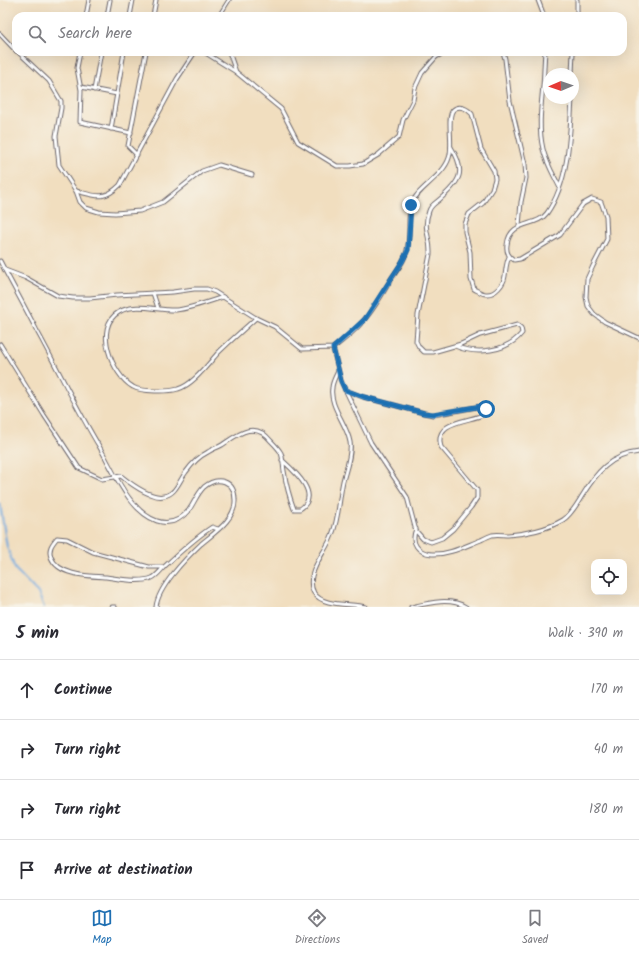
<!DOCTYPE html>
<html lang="en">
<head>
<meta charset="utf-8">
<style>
  :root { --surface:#fff; --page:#f2f2f3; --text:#2b2b33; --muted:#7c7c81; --line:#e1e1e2; --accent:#1f6fb2 }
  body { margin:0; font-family:Kalam,sans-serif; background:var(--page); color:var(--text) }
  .controls { position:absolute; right:12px; bottom:12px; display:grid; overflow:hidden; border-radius:8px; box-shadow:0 4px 16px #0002 }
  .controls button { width:36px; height:36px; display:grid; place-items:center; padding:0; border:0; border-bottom:1px solid var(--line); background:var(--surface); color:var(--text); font:20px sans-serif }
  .compass { position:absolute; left:543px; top:68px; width:36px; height:36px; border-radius:50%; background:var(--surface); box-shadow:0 4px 16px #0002; rotate:268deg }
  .stop { position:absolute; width:12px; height:12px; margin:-9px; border:3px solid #1f6fb2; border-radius:50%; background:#fff }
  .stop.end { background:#1f6fb2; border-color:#fff; box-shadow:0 1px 4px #0008 }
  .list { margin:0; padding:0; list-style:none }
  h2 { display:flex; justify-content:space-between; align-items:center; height:52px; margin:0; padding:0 16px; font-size:17px }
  h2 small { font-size:13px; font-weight:400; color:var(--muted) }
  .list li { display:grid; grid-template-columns:26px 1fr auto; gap:12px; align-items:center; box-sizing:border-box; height:60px; padding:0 16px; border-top:1px solid var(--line) }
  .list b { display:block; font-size:15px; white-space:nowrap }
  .list em { font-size:13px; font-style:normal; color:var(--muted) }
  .icon { flex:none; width:22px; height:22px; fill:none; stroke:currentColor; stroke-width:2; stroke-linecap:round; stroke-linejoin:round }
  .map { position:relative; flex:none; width:639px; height:607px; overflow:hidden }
  .search { position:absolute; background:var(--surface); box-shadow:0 4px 16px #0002; left:12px; right:12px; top:12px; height:44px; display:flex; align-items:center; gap:10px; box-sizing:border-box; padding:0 14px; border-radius:12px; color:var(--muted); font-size:15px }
  .sheet { height:292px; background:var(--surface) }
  nav { display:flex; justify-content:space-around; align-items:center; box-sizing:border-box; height:56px; border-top:1px solid var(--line); background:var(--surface); font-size:11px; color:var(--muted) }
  nav a { display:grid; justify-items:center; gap:2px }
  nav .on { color:var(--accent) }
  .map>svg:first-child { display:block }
</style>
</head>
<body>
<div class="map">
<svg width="639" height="607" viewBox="0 0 639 607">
  <rect width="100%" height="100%" fill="#f7f3e8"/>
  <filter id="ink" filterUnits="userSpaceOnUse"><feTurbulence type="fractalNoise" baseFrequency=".025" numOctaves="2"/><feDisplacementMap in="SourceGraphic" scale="8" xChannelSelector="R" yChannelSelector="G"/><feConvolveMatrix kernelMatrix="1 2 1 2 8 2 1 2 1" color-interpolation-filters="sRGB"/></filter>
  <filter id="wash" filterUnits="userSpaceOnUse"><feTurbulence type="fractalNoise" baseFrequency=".012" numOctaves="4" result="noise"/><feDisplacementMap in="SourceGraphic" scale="16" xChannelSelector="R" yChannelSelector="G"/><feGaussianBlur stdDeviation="0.9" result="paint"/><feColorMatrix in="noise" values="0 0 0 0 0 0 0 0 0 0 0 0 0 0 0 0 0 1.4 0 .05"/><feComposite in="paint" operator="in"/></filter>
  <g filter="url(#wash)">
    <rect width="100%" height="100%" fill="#f1debf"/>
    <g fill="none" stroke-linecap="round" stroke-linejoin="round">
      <polyline stroke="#6ea9df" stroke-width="2" points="0,504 7,547 15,569 38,593 44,607"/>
    </g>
  </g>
  <g filter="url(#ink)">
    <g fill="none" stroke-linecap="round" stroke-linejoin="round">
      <g stroke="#6a6469" stroke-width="5">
        <g id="service">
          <polyline points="538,0 544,16"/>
          <polyline points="577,0 577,16"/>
          <polyline points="86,16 89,0"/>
          <polyline points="107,16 110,0"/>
          <polyline points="130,16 133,0"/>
          <polyline points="153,16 156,0"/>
          <polyline points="219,16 229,0"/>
          <polyline points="0,34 16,51"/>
          <polyline points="18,52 49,81 61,101 61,108 56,136 59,165 76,191 80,202 86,208 99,212 115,213 140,211 163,202 202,171 219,165 252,175"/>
          <polyline points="80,52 77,68 81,90 80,122 131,133"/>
          <polyline points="204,52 236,72 281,109 298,142 337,166 350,166 363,164 378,155 399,137 403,120 413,100 415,88 422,73 436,57 446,52"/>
          <polyline points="229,52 236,72"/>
          <polyline points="503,52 505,59 510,101 525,164 526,178 521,202 519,226"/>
          <path d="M545 52C544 63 544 75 543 86 541 107 538 128 543 149 546 162 553 174 559 186"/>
          <polyline points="572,74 573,52"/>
          <polyline points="81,87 117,94"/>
          <polyline points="94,90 101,52"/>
          <path d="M572 98C570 134 569 182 547 213 536 228 510 219 507 245 506 252 508 256 514 260L520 259 560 235 583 204 592 199 601 202 606 216 607 239 593 266 587 279 586 297 588 306 594 314 605 322 639 338"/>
          <polyline points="111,129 124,52"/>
          <path d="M451 147C467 172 460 182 439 200 435 203 430 206 429 211 422 229 431 237 430 254L418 315 416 341 419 347 424 352H433L461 344 480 335 517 325 521 328 522 333C507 352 476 355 455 346"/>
          <polyline points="137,155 128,146 146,52"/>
          <path d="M76 191C96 196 104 201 120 185L177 79 195 52"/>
          <path d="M0 261C12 284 25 307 37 331 58 369 76 408 99 446 109 463 117 482 129 498 144 518 168 535 189 510 194 503 197 494 204 487 218 475 235 481 235 500 236 519 214 533 201 544 186 558 158 587 156 607"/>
          <path d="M5 270 26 278 58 296 73 298H90L117 295 173 292 194 289H207L215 292 256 318 275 327 302 349 333 348C344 340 355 331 364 320 375 308 383 293 391 279 397 270 405 261 407 250 411 236 407 219 411 205 417 188 443 177 449 158 454 146 446 118 453 110 459 104 468 109 472 114L481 149 494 171 495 179 492 189 483 203 469 214 465 224V232L470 252 471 279 474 289C478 291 482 294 486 294 495 295 504 284 505 276 506 269 506 263 509 257"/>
          <polyline points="153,293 158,308"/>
          <path d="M223 297C211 301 188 309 176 310 158 311 136 302 119 312 93 327 112 375 133 387 141 392 169 392 178 389 193 385 208 364 218 353 230 341 243 330 256 318"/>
          <path d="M0 344 44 415 79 468 102 479 121 476C131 484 151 499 164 496 176 494 179 481 186 472 191 465 200 456 208 452 212 449 217 448 222 445 238 434 255 420 271 441 274 444 279 449 281 453 283 458 283 465 284 471 286 484 289 496 294 509H300C322 495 294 471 282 460"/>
          <path d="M333 348 341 381 371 443 407 497 416 531 423 539 431 542 442 538 453 529 471 507 477 498V490L441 447C433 420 470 422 485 414L486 409 482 406 433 415 424 413 363 397 345 390"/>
          <path d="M338 371C336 376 332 382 332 388 329 406 347 424 350 442 352 454 346 469 343 481 339 499 339 518 332 535 327 549 316 560 312 576 311 581 311 588 314 593 323 607 351 603 366 607"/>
          <path d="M416 529C410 543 418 553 432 554 449 555 465 546 481 540 485 538 489 536 492 535 497 534 503 535 508 535 525 534 548 529 563 520 571 515 577 504 582 496 596 473 610 455 639 452"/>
          <path d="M164 567H149L93 552 67 539 57 538C52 544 48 549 51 557 58 576 90 576 106 577 118 579 140 583 152 578 157 576 161 570 165 566 180 552 195 538 212 527L218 529"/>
          <polyline points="112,607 115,607"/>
          <path d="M411 607C428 603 450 597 466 607"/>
        </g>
      </g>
      <use href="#service" stroke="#fff" stroke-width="3"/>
    </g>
  </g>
  <g fill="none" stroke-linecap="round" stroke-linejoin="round" filter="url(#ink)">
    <polyline stroke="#1f6fb2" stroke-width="5" points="411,205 408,250 402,262 365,319 333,348 341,381 345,390 364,397 424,413 433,414 482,406 486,409"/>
  </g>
</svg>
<div class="controls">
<button><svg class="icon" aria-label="locate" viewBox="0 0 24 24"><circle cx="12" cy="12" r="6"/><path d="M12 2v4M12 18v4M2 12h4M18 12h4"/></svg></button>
</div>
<svg class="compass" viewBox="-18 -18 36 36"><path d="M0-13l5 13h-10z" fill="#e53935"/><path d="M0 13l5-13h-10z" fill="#7c7c81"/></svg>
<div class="stop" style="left:486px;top:409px"></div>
<div class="stop end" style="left:411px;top:205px"></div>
<div class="search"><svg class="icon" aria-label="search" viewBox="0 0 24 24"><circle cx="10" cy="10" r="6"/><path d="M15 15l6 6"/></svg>Search here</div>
</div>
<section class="sheet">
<h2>5 min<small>Walk · 390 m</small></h2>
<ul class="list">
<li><svg class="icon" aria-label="ahead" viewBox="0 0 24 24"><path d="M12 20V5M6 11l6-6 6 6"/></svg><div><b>Continue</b></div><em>170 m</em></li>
<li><svg class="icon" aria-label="right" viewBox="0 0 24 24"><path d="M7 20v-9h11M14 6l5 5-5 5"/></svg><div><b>Turn right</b></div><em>40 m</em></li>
<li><svg class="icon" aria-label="right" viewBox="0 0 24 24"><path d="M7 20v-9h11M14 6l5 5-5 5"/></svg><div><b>Turn right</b></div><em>180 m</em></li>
<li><svg class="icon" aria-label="arrive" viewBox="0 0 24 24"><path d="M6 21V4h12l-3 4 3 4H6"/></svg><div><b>Arrive at destination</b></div></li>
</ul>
</section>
<nav>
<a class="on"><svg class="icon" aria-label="map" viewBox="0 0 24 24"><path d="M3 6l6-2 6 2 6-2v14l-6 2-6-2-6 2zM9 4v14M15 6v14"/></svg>Map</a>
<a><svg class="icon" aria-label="directions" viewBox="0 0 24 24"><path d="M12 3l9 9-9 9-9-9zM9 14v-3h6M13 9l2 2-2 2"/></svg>Directions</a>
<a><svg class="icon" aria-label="saved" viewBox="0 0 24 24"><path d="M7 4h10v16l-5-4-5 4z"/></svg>Saved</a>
</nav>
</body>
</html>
